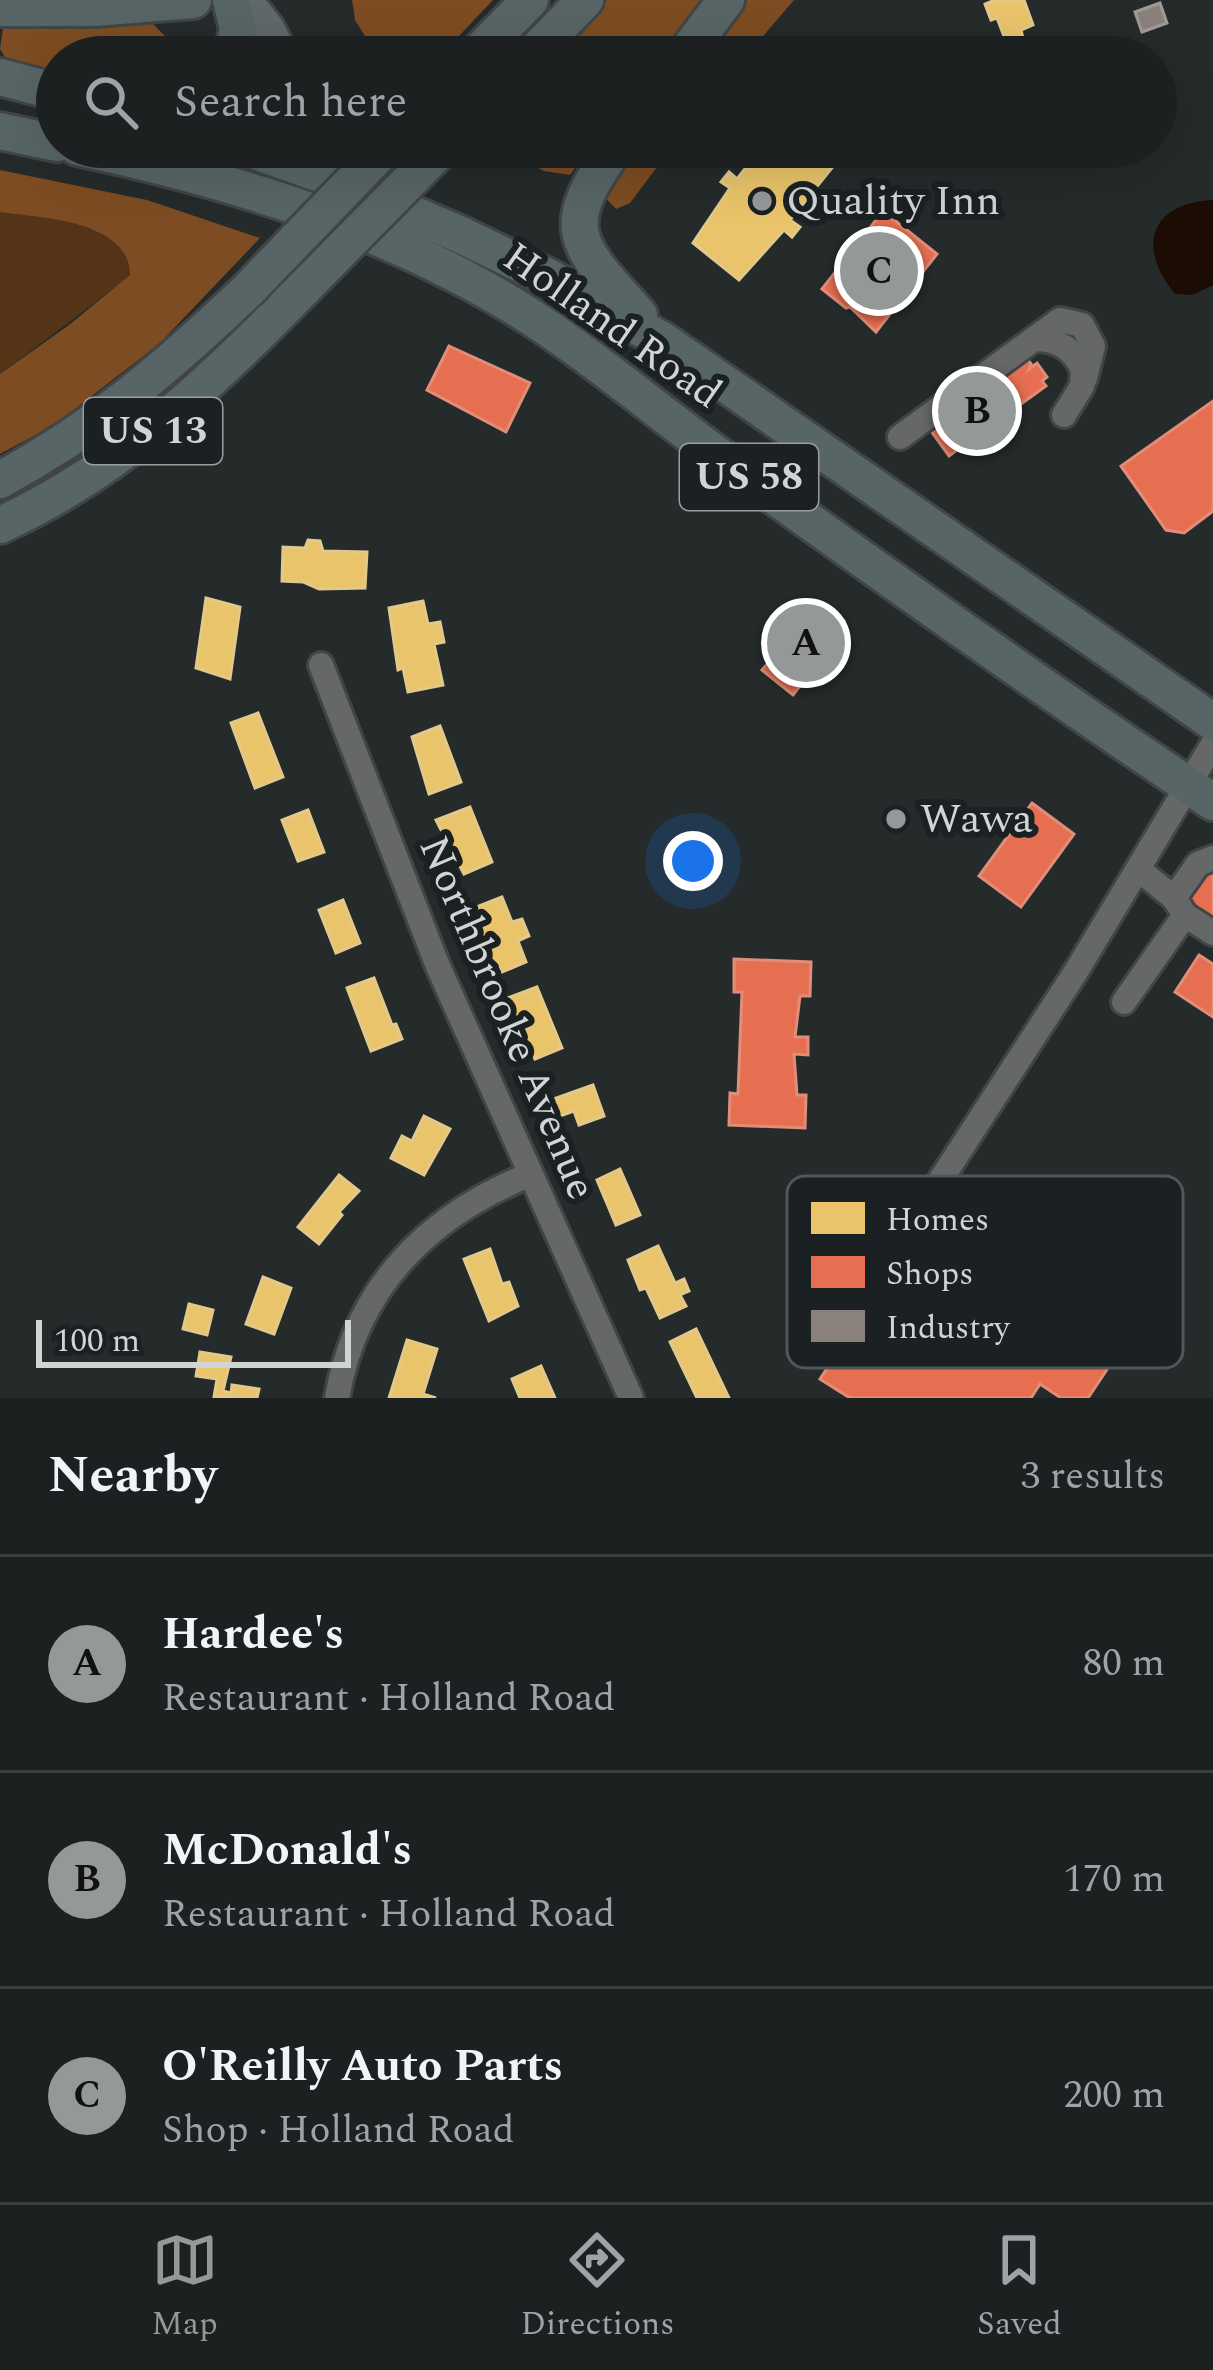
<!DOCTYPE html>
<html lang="en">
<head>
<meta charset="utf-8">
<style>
  :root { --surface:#1c2020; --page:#292d2d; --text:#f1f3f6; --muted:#a0a3a5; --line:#3a3e3e; --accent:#949899 }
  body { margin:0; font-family:Spectral,serif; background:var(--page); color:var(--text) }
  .scale { position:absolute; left:36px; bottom:30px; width:315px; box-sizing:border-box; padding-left:12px; border:6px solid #d0d4d5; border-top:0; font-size:33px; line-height:42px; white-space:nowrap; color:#d0d4d5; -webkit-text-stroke:9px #1b2122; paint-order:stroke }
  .you { position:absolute; left:693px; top:861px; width:42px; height:42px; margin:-30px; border:9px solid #fff; border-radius:50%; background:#1a73e8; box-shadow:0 0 0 18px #1a73e833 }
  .badge { display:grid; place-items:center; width:78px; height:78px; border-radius:50%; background:var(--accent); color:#111; font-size:39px; font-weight:700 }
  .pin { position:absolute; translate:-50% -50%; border:6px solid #fff; box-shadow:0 3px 12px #0006 }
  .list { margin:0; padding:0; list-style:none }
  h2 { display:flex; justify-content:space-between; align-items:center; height:156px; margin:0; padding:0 48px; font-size:51px }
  h2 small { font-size:39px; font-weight:400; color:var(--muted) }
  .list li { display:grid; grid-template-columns:78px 1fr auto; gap:36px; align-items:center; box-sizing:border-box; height:216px; padding:0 48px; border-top:3px solid var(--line) }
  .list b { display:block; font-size:45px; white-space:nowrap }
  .list p { margin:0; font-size:39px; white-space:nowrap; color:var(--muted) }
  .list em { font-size:39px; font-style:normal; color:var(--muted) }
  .icon { flex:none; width:66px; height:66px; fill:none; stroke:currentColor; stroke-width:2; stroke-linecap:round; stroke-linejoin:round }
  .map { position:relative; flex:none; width:1213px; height:1398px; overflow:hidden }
  .search { position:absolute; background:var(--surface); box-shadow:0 12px 48px #0002; left:36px; right:36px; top:36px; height:132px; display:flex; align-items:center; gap:30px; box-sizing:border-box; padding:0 42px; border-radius:66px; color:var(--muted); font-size:45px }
  .sheet { height:804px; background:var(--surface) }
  nav { display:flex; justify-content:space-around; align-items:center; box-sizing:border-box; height:168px; border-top:3px solid var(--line); background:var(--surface); font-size:33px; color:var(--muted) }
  nav a { display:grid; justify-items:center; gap:6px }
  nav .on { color:var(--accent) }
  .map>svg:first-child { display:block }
</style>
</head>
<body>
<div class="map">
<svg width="1213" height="1398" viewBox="0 0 1213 1398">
  <rect width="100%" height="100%" fill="#252a2a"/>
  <path fill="#553316" d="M0 212C40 218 129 220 130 276L0 374Z"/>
  <g fill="#7d4c22">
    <polygon points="352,0 493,0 439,57 378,57 355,20"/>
    <polygon points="607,0 702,0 659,57 551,57"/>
    <polygon points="744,0 794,0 745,57 701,57"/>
    <polygon points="149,20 171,42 177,57 57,57 57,74 9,64 0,49 3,28"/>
    <polygon points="498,147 591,147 570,175 544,171"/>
    <polygon points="633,147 672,147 630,203 616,209 599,191"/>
    <path d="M0 170 147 200 260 238 159 344 54 425 0 454V374L69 325 130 275C129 220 40 218 0 212Z"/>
  </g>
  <path fill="#1c0c04" d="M1213 200V285L1192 295 1175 294C1136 247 1150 203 1213 200Z"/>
  <g fill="#e9c46a" stroke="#e2c98a" stroke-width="3">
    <polygon points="995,0 1024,0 1033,25 1021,30 1023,38 1007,44 997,18 991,20 985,4"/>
    <polygon points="762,147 862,147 855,155 847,149 790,220 800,227 792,237 784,230 739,280 693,243 730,188 721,182 729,172 737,179"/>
    <polygon points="308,540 320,541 323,551 367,552 365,588 319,589 303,582 282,581 283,547 305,548"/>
    <polygon points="206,598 240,607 230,679 196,668"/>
    <polygon points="423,601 428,624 440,622 444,642 434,644 443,685 408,692 403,668 398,670 389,608"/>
    <polygon points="258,713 283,777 255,788 231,723"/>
    <polygon points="440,726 461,782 429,794 412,737"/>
    <polygon points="470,807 492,862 464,874 436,820"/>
    <polygon points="308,810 324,852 298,861 282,820"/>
    <polygon points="502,897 512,922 522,919 529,936 518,941 526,962 495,975 471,909"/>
    <polygon points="343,900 360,943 336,953 319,910"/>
    <polygon points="374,978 392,1025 396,1024 402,1039 371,1051 347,988"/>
    <polygon points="537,987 562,1048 535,1059 505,999"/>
    <polygon points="593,1085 604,1116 579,1125 574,1111 554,1118 548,1101"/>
    <polygon points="424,1116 450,1129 424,1175 391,1158 402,1136 412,1141"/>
    <polygon points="620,1169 640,1215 616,1225 597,1180"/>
    <polygon points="339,1175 359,1191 339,1212 342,1215 319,1244 298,1227"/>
    <polygon points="658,1246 675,1283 684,1279 689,1291 680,1295 686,1306 660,1318 646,1288 640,1290 628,1260"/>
    <polygon points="490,1249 502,1284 509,1282 518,1306 489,1321 464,1259"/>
    <polygon points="263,1277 291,1288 274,1334 246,1324"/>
    <polygon points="189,1304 213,1310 207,1335 183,1329"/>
    <polygon points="696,1329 729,1398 697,1398 670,1342"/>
    <polygon points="407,1340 437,1349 423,1394 436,1398 389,1398"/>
    <polygon points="200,1352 231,1357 223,1391 231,1393 232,1385 259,1389 257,1398 214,1397 217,1379 196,1376"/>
    <polygon points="541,1366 555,1398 520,1398 512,1379"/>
  </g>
  <g fill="#e76f51" stroke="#e08d79" stroke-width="3">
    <polygon points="883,211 937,254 876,332 850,307 846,308 822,289"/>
    <polygon points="449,346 530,383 506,432 427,390"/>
    <polygon points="1024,354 1031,364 1029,369 1037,363 1047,377 1042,381 1046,386 949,456 926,424"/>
    <polygon points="1213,401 1213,511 1184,533 1166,530 1121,466"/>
    <polygon points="820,602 844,621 819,654 827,660 819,669 816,666 793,695 762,670"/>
    <polygon points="1032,803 1074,834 1021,907 979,876"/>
    <polygon points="1209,865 1213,868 1213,920 1186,902"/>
    <polygon points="1199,955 1213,964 1213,1017 1175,992"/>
    <polygon points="734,959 811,962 810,996 800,996 795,1037 808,1037 808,1055 794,1054 797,1095 806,1095 805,1128 729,1125 730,1093 738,1094 742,992 734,992"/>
    <polygon points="878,1210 915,1235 922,1225 1078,1327 1072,1336 1112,1362 1088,1398 1061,1398 1040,1384 1031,1398 850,1398 820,1379 884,1282 848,1259"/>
  </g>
  <g fill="#8a817c" stroke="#9f9a97" stroke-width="3">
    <polygon points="1160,3 1167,23 1142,32 1135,12"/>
    <polygon points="1056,39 1063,57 1040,57 1036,46"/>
  </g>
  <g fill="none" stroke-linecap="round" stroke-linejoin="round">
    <g stroke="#414545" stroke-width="30">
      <g id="minor">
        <polyline points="1034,339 1060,320 1082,325 1093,346 1085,378"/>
        <path d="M900 437 1034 339C1057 339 1073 348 1083 370L1082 386 1064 415"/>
        <polyline points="321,665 437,964 631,1398"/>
        <polyline points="1138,869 1174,898 1185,915"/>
        <polyline points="1174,898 1198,864 1213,858"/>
        <polyline points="1124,1002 1185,915 1213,933"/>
        <polyline points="925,1204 1077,970 1213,744"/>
        <path d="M337 1398C356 1287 428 1216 529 1175"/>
      </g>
    </g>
    <g stroke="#414545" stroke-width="36">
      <polyline id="major" points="247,0 269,28 284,57"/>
    </g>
    <g stroke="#414545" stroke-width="42">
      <g id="highway">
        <polyline points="231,0 238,28 233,57"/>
        <polyline points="0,8 95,8 193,0"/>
        <polyline points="474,57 530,0"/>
        <polyline points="530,57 585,0"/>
        <polyline points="683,57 726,0"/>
        <polyline points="0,77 57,92"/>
        <polyline points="0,131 57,143"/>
        <path d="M77 147C218 177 359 219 486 290 573 338 649 406 730 464 889 579 1050 693 1213 802"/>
        <polyline points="244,147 323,175 459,234 550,278 662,340 1213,722"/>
        <path d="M616 147C555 229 576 245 639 315"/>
        <path d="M0 480C99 426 166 368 247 291"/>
        <path d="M0 525C112 474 199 394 285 307"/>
      </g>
    </g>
    <use href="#minor" stroke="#666868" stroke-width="24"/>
    <use href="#major" stroke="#5f6969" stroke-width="30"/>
    <use href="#highway" stroke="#586566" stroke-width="36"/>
    <g stroke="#414545" stroke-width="42" stroke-linecap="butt">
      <g id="highway-bridge">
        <polyline points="247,291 386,147"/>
        <polyline points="285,307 443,147"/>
      </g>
    </g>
    <use href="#highway-bridge" stroke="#586566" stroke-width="36"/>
  </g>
  <g fill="#949899" stroke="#1b2122" stroke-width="4.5">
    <circle cx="762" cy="201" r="12"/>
    <circle cx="896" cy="819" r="12"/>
  </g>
  <g text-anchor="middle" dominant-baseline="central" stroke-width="12" stroke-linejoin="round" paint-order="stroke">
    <g fill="#1b2122" stroke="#9a9e9f" stroke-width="3">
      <rect x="84" y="398" width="138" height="66" rx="9"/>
      <rect x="680" y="444" width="138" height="66" rx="9"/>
    </g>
    <g font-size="39" font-weight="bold" fill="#d0d4d5">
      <text x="153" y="431">US 13</text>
      <text x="749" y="477">US 58</text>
    </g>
    <g font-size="42" fill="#d0d4d5" stroke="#1b2122" text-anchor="start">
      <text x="786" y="201">Quality Inn</text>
      <text x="920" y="819">Wawa</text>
    </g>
    <g font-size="42" fill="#d0d4d5" stroke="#1b2122">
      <text transform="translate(612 326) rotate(35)">Holland Road</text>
      <text transform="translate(507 1018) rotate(67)">Northbrooke Avenue</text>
    </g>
  </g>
  <rect x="787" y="1176" width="396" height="192" rx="18" fill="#1b2122" stroke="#515758" stroke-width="3"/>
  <rect x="811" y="1202" width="54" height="32" fill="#e9c46a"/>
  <rect x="811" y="1256" width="54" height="32" fill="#e76f51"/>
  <rect x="811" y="1310" width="54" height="32" fill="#8a817c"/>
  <g font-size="33" fill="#d0d4d5">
    <text x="886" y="1230">Homes</text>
    <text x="886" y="1284">Shops</text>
    <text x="886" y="1338">Industry</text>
  </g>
</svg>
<div class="scale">100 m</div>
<div class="you"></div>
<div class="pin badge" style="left:806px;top:643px">A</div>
<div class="pin badge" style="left:977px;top:411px">B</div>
<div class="pin badge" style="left:879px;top:271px">C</div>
<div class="search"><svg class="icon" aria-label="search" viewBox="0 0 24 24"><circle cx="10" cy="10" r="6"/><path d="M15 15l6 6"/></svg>Search here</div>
</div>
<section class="sheet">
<h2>Nearby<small>3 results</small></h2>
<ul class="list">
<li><span class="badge">A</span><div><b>Hardee's</b><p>Restaurant · Holland Road</p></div><em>80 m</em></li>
<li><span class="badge">B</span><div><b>McDonald's</b><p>Restaurant · Holland Road</p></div><em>170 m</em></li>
<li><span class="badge">C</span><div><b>O'Reilly Auto Parts</b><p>Shop · Holland Road</p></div><em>200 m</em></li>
</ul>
</section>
<nav>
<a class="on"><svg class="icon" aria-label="map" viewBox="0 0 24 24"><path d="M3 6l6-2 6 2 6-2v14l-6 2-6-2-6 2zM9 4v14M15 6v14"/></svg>Map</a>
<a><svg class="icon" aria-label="directions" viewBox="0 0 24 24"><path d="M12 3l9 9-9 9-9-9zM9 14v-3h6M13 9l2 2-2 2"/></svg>Directions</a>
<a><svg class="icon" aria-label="saved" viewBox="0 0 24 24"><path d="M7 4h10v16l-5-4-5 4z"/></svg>Saved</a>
</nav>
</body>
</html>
